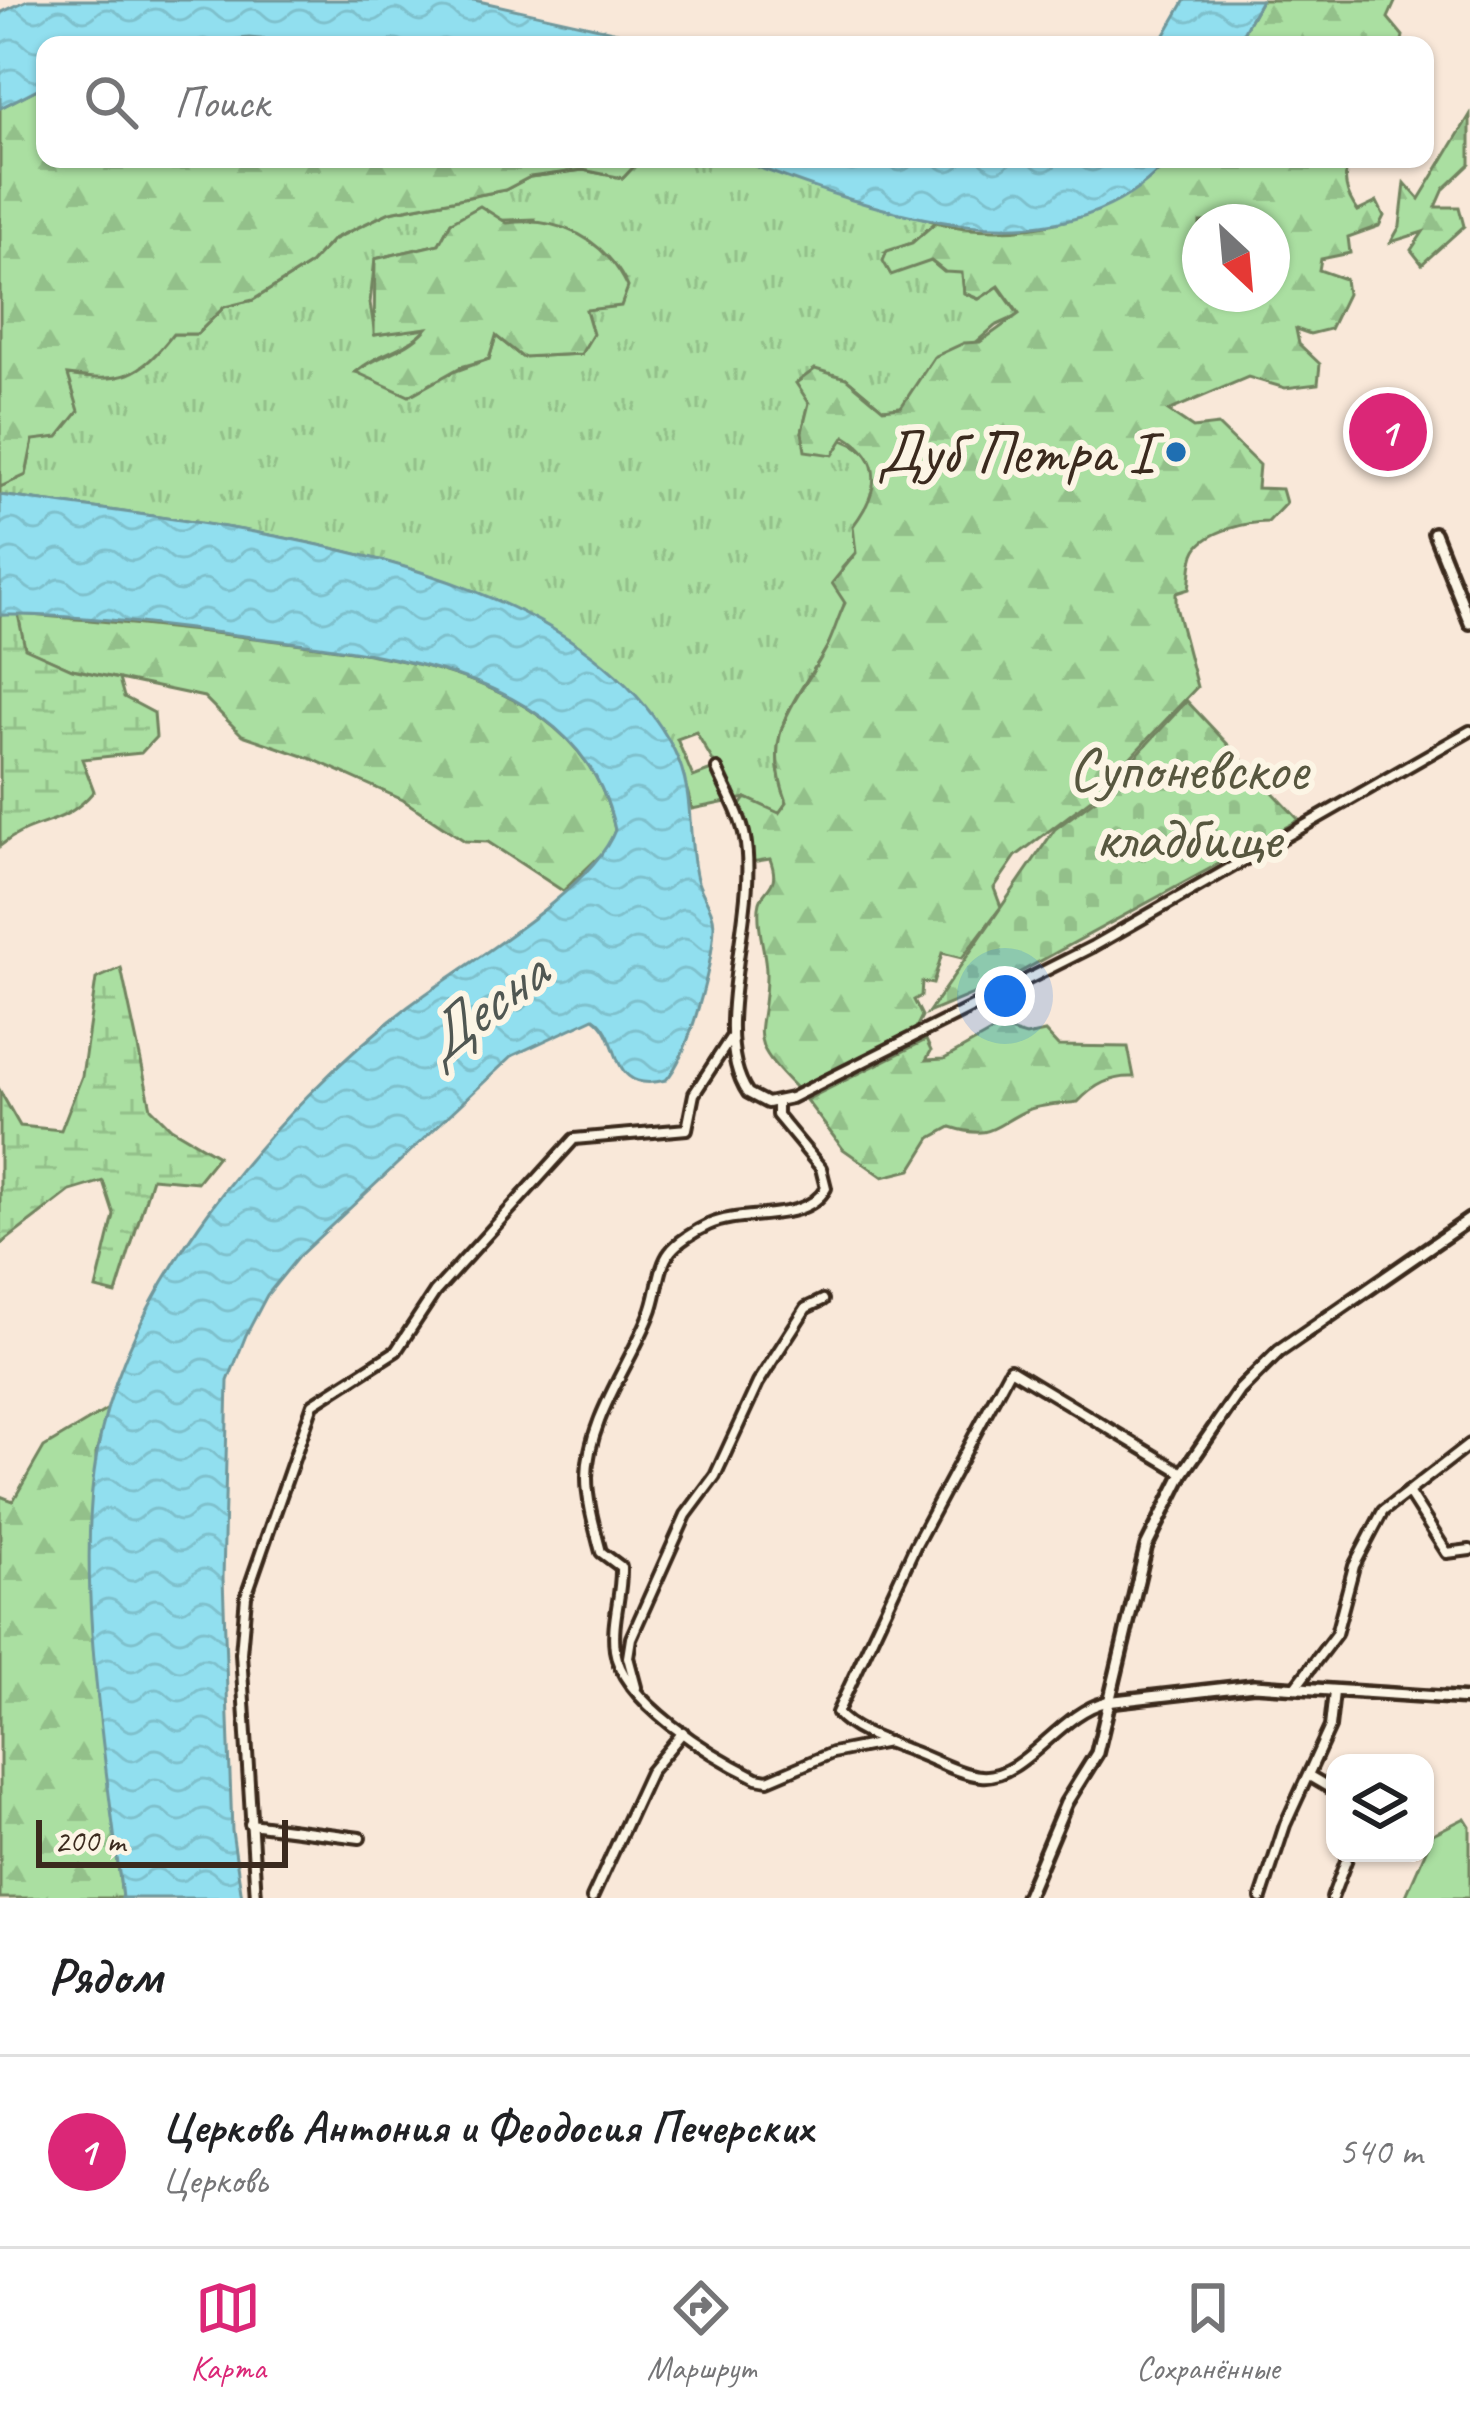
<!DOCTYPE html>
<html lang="ru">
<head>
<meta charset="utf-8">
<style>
  :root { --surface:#fff; --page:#f6f6f6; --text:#202124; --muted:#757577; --line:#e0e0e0; --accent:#db2777 }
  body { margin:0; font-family:Caveat,sans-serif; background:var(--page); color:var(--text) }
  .controls { position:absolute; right:36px; bottom:36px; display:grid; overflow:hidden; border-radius:24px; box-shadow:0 3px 9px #0004 }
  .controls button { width:108px; height:108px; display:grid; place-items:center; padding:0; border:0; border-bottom:3px solid var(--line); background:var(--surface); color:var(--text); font:60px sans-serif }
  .compass { position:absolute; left:1182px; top:204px; width:108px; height:108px; border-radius:50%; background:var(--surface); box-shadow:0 3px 9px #0004; rotate:154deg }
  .scale { position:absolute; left:36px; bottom:30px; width:252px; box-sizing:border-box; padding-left:12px; border:6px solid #3b2a1e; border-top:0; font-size:33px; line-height:42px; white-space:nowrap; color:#3b2a1e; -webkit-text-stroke:9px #fcf5e5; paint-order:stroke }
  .you { position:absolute; left:1005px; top:996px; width:42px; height:42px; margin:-30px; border:9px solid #fff; border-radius:50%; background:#1a73e8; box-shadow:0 0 0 18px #1a73e833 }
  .badge { display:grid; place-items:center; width:78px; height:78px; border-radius:50%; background:var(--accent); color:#fff; font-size:39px; font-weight:700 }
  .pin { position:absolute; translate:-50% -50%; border:6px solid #fff; box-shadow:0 3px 12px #0006 }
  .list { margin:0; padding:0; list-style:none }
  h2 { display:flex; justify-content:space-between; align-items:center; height:156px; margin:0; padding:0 48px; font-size:51px }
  h2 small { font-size:39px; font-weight:400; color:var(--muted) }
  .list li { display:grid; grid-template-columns:78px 1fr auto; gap:36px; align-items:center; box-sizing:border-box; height:192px; padding:0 48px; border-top:3px solid var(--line) }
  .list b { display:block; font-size:45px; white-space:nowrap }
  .list p { margin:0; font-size:39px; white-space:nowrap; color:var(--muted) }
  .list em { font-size:39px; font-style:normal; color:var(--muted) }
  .icon { flex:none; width:66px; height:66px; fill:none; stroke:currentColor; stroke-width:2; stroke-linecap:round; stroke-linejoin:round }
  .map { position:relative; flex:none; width:1470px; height:1898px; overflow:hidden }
  .search { position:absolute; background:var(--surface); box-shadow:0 3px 9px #0004; left:36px; right:36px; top:36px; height:132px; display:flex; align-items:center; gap:30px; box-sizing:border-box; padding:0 42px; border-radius:24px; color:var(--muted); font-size:45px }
  .sheet { height:348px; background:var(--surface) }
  nav { display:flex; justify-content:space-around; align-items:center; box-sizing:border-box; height:168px; border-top:3px solid var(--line); background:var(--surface); font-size:33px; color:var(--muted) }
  nav a { display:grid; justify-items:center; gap:6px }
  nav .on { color:var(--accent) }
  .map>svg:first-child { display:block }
</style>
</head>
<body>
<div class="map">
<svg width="1470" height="1898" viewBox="0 0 1470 1898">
  <defs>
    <pattern id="grass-tufts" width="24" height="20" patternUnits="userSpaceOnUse" patternTransform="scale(3)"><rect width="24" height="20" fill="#aadfa1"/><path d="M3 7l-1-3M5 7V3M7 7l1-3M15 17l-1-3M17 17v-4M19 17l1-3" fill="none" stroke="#93c08a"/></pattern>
    <pattern id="forest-firs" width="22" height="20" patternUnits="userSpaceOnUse" patternTransform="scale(3)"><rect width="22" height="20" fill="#aadfa1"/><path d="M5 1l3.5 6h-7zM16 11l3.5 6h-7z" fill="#93c08a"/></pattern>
    <pattern id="wetland-marsh" width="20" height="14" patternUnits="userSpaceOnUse" patternTransform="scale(3)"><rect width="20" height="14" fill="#aadfa1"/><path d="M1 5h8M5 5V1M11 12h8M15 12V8" fill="none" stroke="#93c08a"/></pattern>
    <pattern id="cemetery-stones" width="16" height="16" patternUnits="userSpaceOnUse" patternTransform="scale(3)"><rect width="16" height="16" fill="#aadfa1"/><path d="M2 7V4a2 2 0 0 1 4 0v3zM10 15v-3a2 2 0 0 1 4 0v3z" fill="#93c08a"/></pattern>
    <pattern id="water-waves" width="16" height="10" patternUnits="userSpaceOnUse" patternTransform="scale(3)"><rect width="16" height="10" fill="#91dfef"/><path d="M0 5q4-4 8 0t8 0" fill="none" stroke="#7ec0cc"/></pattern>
  </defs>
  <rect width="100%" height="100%" fill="#f9e8d9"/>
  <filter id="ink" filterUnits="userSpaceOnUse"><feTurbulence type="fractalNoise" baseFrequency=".00833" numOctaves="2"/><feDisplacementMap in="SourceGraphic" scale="24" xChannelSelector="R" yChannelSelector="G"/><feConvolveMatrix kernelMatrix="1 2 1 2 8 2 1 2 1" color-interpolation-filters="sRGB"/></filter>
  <g filter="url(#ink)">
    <path fill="url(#grass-tufts)" stroke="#728460" stroke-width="3" fill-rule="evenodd" d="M641 159H736L936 222 912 243 887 252 931 261 944 272 956 269 962 274 964 293 978 299 998 286 1019 315 995 326 901 407 883 409 846 378 809 403 802 432C867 438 899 464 854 526L856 552 842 568C843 579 847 594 844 605 827 678 751 714 787 802L779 814 746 798 692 809C634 550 213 528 0 495V487L26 475 33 440 68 375C110 381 146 369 173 334H197L224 307 253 300 309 265 333 240 390 212 505 190 530 177 583 170 623 178ZM535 219 581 354 522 357 496 336 489 359 437 378 356 372C379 351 406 351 428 327L375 335 370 303 375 259 439 244 451 222ZM696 732 717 768 693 777 677 739Z"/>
    <g fill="url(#forest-firs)" stroke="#728460" stroke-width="3" fill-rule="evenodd">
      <polygon points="1261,0 1396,0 1388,18 1403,36 1401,45 1236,45"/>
      <path d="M45 85V159H641L623 178 583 170 530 177 505 190 390 212 333 239 309 265 253 300 224 307 197 334H173C139 378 122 383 68 375L79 411 58 437 33 440 26 475 0 487V108Z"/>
      <polygon points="1470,115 1470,164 1444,189 1436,207 1459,207 1464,226 1422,264 1411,250 1423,232 1391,242 1400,226 1405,183 1419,199"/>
      <path d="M1170 159H1348C1343 180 1345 194 1358 211L1377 202 1384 216 1379 226 1348 237 1350 253 1321 259 1319 270 1345 279 1347 294 1330 329 1310 334 1296 329 1299 344 1320 364 1318 384 1285 388 1248 377 1168 411 1193 428 1218 425 1259 465 1257 488 1282 489 1286 503 1268 522C1247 522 1207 531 1196 550 1190 560 1191 576 1189 589L1176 593V607L1197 687 1091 799 1016 856 994 888 1001 907 962 958 942 953 933 984 922 982 921 996 914 1000 922 1016 915 1030 796 1088C740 1033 767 1036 766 972 766 951 757 932 759 908 761 886 782 890 770 859L751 862 752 840 740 807 746 798 779 813 787 802C759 730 798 703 827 647 834 633 838 617 845 603L832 583 856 553 853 526C878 493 886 460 845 436L833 455 805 451 802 432 809 403 796 383 815 369 846 378 883 409 901 407 934 357 964 343 980 342 1019 314 999 286 979 299 964 293 962 273 945 272 931 261 891 275 883 261 887 251 912 243 936 222C1012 244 1117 220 1170 159ZM1200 222H1272V294H1200Z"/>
      <path d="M480 206 507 223C560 216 605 239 628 287L621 306 586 310 593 334 581 354 522 357 496 336 489 359 461 367 409 396 356 372C380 353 406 352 427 328L374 335 375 259 439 244 451 222Z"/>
      <path d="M18 614C98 620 175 628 254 638 383 654 584 672 615 830L608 848 563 891 488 842 465 841 403 800 312 759 242 735 204 697 72 669 24 648Z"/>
      <path d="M999 1028 1026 1036 1045 1032 1058 1046 1128 1047 1134 1077C1111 1076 1094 1085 1078 1102 1063 1104 1045 1104 1030 1109 994 1124 994 1141 951 1127L931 1138 911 1170 883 1177 843 1149 806 1100 926 1040 931 1051 926 1060 944 1059Z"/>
      <polygon points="108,1409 96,1454 99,1694 122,1898 0,1898 0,1496 13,1501 44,1447"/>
    </g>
    <g fill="url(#wetland-marsh)" stroke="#728460" stroke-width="3">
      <path d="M18 614 25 648 72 669 119 679 124 697 154 713 156 737 141 753 82 759 94 791C61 830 37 816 0 846V615Z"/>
      <polygon points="121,968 151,1108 171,1128 218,1156 197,1182 152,1178 116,1294 96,1289 114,1215 103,1181 70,1191 0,1245 0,1091 20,1126 61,1130 82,1076 96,979"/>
    </g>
    <polygon fill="url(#cemetery-stones)" stroke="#728460" stroke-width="3" points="1187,701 1299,820 1002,982 928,1013 1055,829 1097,798"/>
    <polygon fill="#aadfa1" stroke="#728460" stroke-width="3" points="1465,1818 1470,1826 1470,1898 1405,1898 1433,1834"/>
    <g fill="url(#water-waves)" stroke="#6f979b" stroke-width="3">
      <polygon points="28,0 474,0 675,45 322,45 249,38 181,45 45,45 45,85 0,108 0,13"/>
      <polygon points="1185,0 1261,0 1236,45 1159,45"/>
      <path d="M736 159H1170C1061 285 864 207 736 159Z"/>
      <path d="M0 495C199 525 571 548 674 750 695 791 687 832 696 875 699 893 714 907 714 926 713 962 690 1054 666 1080 606 1095 624 1038 594 1018L512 1056 298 1257 267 1295 246 1335 228 1381 223 1578 232 1831 242 1898H122C107 1766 74 1582 97 1453 127 1283 276 1108 409 1006 463 965 592 891 615 830 582 665 369 653 236 635 157 625 80 614 0 615Z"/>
    </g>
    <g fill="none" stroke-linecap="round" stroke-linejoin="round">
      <g stroke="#3b2a1e" stroke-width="16">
        <g id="minor">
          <path d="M717 769C726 790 741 815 745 838 759 913 707 1032 748 1093L767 1103 791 1098 1094 946 1470 731"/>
          <path d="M777 1102V1115L821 1168 826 1188C805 1225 745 1208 708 1225 697 1230 677 1242 670 1252 658 1267 658 1296 650 1314 630 1365 587 1421 587 1478 587 1502 595 1529 601 1552L621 1567C622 1595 611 1622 615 1650 622 1702 712 1756 757 1778L768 1780 832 1753 888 1742"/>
          <polyline points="1408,1492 1470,1444"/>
          <polyline points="636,1687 628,1657 631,1638 686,1515 715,1476 758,1383 806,1308 823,1300"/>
          <polyline points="1295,1688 1336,1634 1354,1566 1383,1511 1408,1492 1447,1553 1470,1550"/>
          <path d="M1106 1702C1060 1712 1024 1780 981 1776 959 1774 933 1759 911 1751 888 1742 853 1732 837 1713L916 1544 1010 1369 1183 1473"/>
          <polyline points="1311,1777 1335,1791"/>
          <polyline points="250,1824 360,1838"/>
          <polyline points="256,1898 241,1653 246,1596 313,1404 396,1351 435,1292 574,1139 687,1129 694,1094 730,1039"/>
          <polyline points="592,1898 650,1772 683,1732"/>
          <polyline points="1261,1898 1285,1825 1330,1727 1334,1692"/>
          <polyline points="1332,1898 1349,1853"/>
        </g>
      </g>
      <g stroke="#3b2a1e" stroke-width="18">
        <g id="tertiary">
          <polyline points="1434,533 1470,623"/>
          <polyline points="1106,1702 1254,1685 1470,1699"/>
          <polyline points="1026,1898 1066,1803 1097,1753 1146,1547 1183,1473 1240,1390 1279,1351 1470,1219"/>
        </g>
      </g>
      <use href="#minor" stroke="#fcf5e5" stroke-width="8"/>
      <use href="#tertiary" stroke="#fcf5e5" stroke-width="9"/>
    </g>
  </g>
  <circle fill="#1f6fb2" stroke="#fcf5e5" stroke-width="4.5" cx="1176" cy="452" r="12"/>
  <g text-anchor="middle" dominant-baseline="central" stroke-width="12" stroke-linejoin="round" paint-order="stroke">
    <g font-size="60" fill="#3b2a1e" stroke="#fcf5e5" text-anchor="end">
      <text x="1152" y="452">Дуб Петра I</text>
    </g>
    <g font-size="60" fill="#57573f" stroke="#fcf5e5">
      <text x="1188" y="769">Супоневское<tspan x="1188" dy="69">кладбище</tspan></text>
    </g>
    <g font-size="63" font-style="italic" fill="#505752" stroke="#fcf5e5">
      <text transform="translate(483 1008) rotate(-37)">Десна</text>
    </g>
  </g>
</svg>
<div class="controls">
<button><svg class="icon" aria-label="layers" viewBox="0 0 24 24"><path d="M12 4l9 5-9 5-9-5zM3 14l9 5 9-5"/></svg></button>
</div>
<svg class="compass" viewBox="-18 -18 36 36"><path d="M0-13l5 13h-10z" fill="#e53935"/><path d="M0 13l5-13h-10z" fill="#757577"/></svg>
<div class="scale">200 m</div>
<div class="you"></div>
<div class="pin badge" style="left:1388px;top:432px">1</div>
<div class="search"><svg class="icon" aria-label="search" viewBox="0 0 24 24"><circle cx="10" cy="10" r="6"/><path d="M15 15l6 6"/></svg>Поиск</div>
</div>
<section class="sheet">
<h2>Рядом<small></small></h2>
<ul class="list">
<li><span class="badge">1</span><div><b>Церковь Антония и Феодосия Печерских</b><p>Церковь</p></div><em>540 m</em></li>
</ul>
</section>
<nav>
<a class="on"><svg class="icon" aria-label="map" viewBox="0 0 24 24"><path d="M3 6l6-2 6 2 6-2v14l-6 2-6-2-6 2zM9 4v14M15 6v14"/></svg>Карта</a>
<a><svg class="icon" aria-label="directions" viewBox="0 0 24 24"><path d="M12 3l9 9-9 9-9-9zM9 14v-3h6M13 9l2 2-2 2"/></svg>Маршрут</a>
<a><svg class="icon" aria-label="saved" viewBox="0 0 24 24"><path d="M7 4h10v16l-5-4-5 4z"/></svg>Сохранённые</a>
</nav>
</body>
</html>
